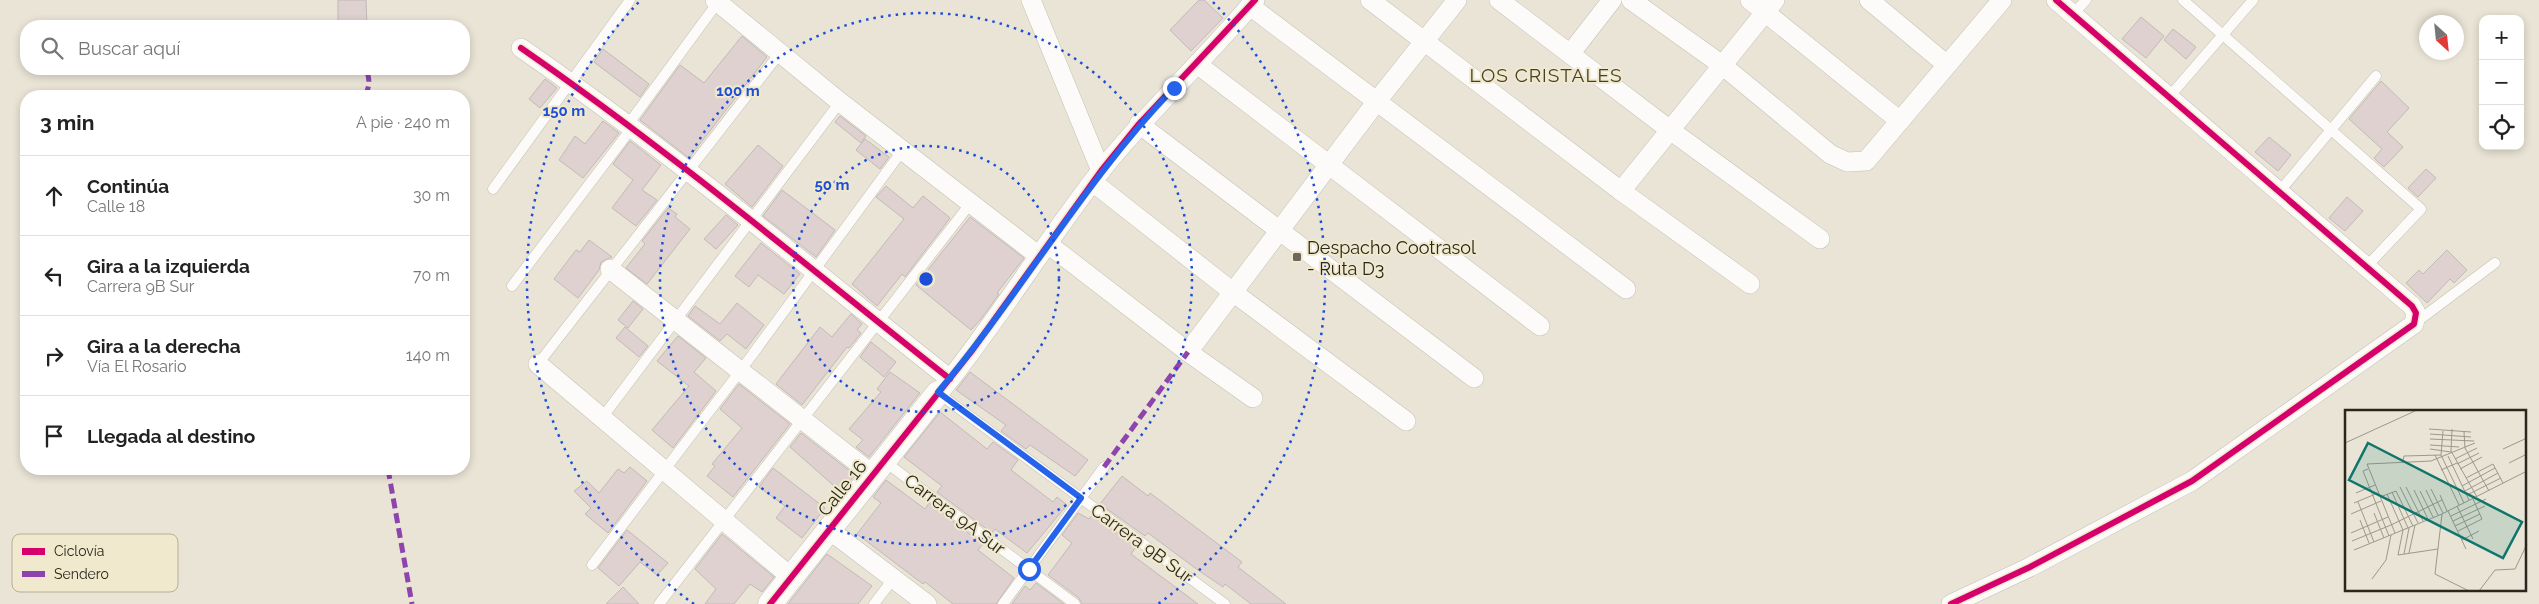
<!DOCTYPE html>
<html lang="es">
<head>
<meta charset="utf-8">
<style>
  :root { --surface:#fff; --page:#f6f6f6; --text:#222; --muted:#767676; --line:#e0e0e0 }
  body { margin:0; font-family:Raleway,sans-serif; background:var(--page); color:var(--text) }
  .controls { position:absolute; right:15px; top:15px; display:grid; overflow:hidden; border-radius:10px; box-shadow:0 2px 8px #0003 }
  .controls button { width:45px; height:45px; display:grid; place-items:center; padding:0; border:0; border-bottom:1px solid var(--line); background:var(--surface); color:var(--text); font:25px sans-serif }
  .compass { position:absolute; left:2419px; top:15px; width:45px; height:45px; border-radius:50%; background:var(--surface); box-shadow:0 2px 8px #0003; rotate:153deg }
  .stop { position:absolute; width:15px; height:15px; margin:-11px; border:4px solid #2563eb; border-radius:50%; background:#fff }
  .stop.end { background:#2563eb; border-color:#fff; box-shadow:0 1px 5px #0008 }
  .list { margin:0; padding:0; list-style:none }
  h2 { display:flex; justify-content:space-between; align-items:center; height:65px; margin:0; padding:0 20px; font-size:21px }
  h2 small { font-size:16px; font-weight:400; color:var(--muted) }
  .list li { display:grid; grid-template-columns:32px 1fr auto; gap:15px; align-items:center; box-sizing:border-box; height:80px; padding:0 20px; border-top:1px solid var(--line) }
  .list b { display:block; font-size:19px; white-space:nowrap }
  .list p { margin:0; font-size:16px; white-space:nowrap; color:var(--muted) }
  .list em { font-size:16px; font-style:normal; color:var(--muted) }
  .icon { flex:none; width:28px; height:28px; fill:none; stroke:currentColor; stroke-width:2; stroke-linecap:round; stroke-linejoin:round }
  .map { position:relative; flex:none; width:2539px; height:604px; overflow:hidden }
  .search { position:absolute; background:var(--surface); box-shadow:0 2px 8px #0003; left:20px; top:20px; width:450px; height:55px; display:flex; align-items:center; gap:12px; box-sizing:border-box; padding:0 18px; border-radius:20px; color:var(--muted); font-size:19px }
  .panel { position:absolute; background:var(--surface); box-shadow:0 2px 8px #0003; left:20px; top:90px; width:450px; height:385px; border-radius:20px }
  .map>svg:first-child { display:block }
</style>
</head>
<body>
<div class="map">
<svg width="2539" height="604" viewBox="0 0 2539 604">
  <rect width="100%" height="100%" fill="#e9e4d5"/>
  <g fill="#e0d1d1" stroke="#c2bab6">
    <polygon points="338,0 366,0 367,26 338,26"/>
    <polygon points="1199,0 1204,0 1223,18 1191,51 1170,30"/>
    <polygon points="2141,17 2164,36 2146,58 2122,39"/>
    <polygon points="2173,29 2196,47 2186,59 2164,40"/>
    <polygon points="742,36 767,57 689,158 640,120 680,65 704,83"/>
    <polygon points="603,49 649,84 640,97 594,62"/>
    <polygon points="545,79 557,88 540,108 529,99"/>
    <polygon points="2381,81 2409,108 2387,132 2403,147 2384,167 2374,158 2382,149 2349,119"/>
    <polygon points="840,116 866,136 861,143 835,122"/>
    <polygon points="603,121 619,133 583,178 559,160 575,136 585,144"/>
    <polygon points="2269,137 2291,155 2278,171 2255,152"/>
    <polygon points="865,139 889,157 880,169 856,150"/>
    <polygon points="630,141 661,165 642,190 657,200 636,226 612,208 633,180 613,164"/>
    <polygon points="758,145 783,166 752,207 725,184"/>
    <polygon points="2426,169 2436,178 2418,197 2408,188"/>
    <polygon points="886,186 913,208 923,196 950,218 905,277 902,274 877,306 852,284 904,219 876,197"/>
    <polygon points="782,190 835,230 816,257 763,216"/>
    <polygon points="2347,197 2363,211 2345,231 2329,218"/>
    <polygon points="668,208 677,214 675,217 690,229 647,284 626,268 645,244 642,241"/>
    <polygon points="726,215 738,225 716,249 704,239"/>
    <polygon points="970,217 1024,258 997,293 999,294 981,319 971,330 916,285"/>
    <polygon points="589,240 612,257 601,262 599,270 578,298 554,279 576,250 580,252"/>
    <polygon points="761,243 800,274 784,294 758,275 749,287 735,276"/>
    <polygon points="2447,250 2467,270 2454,283 2450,279 2427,303 2406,283 2419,270 2423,274"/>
    <polygon points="633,301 643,309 628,328 618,320"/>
    <polygon points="737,303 764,325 746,349 727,334 720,341 688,316 695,306 720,324"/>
    <polygon points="851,314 862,324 857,330 861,333 849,348 847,347 802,405 776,384 820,327 832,337"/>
    <polygon points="625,327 648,346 639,357 616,338"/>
    <polygon points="678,336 706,358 694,372 716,391 673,448 652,430 689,386 657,361"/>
    <polygon points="871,342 896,362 884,377 860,357"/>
    <polygon points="890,372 920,393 869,457 856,447 863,440 849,429 881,392 877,389"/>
    <polygon points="970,372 1088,460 1075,476 1030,445 1026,449 1001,431 1006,425 956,390"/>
    <polygon points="739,384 790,424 733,497 707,476 715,466 712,464 742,428 720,409"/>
    <polygon points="940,412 987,449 993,442 1018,460 1011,470 1053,502 1057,497 1067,505 1027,553 995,529 992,533 937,492 942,486 904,457"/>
    <polygon points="801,433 855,475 841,492 790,447"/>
    <polygon points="630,467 647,481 608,533 585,514 591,508 574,491 587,481 599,493 618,469 624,473"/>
    <polygon points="773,468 825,508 802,538 776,518 785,506 759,487"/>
    <polygon points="1122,476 1148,496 1150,493 1242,562 1238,567 1286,604 1251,604 1225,584 1223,587 1198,570 1148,533 1145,536 1100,504"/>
    <polygon points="886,480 925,509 929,503 983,544 978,550 1014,578 996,604 953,604 925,582 923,584 857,534 881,503 873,497"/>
    <polygon points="1078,513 1089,519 1092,515 1136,547 1131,554 1198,604 1082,604 1079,598 1048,575 1072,543 1062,535"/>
    <polygon points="627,530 668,563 657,575 640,562 619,586 598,568"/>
    <polygon points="722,534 774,577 762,592 750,584 734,604 705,604 716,589 695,569"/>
    <polygon points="827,554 872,586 858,604 788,604"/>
    <polygon points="1036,583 1064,604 1012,604 1025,586 1030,590"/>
    <polygon points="623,587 639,604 606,604"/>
  </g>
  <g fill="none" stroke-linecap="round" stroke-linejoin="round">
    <g stroke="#c5c1b5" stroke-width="11">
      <g id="service">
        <polyline points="2183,0 2421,209 2367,266"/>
        <polyline points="2073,14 2086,0"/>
        <polyline points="2169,97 2253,0"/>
        <polyline points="627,126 718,2"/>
        <polyline points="493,189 630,0"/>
        <polyline points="2280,191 2376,76"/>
        <polyline points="512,286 631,129"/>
        <polyline points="2415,323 2495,263"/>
        <polyline points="538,364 780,53"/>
        <polyline points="938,393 1225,604"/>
        <polyline points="602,418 840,102"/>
        <polyline points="884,461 1075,604"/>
        <polyline points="592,565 741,370 902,151"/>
        <polyline points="659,604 970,204"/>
        <polyline points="874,604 893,579"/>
        <polyline points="1003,604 1104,467"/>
      </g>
    </g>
    <g stroke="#c5c1b5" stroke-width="20">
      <g id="minor">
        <polyline points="715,0 840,102 1039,256"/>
        <polyline points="1031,0 1101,171"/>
        <polyline points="1370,0 1621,191 1750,284"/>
        <polyline points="1499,0 1670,130 1820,239"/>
        <polyline points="1631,0 1722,65 1830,154 1847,162 1866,161 2002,0"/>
        <polyline points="1750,0 1900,121"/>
        <polyline points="1869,0 1947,65"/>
        <polyline points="1250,6 1626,289"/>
        <path d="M521 48C670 151 808 267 950 379"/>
        <polyline points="1570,54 1612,0"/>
        <polyline points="1197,64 1540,326"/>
        <polyline points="1139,124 1474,378"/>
        <polyline points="1094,183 1234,293 1406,421"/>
        <polyline points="1621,191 1775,0"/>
        <polyline points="1048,244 1188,352 1253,398"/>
        <polyline points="610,269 872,474"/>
        <polyline points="1188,352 1377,101 1457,0"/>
        <polyline points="538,364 791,577"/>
        <path d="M943 388C1000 318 1047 239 1103 168 1151 109 1206 58 1255 0"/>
        <polyline points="828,529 927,604"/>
        <polyline points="1951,604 2030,567 2192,481 2414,324 2416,313 2412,306 2056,0"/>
      </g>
    </g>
    <g stroke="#c5c1b5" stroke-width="25">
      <polyline id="tertiary" points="770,604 938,393"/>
    </g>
    <use href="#service" stroke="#fcfbf9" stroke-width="10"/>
    <use href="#minor" stroke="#fcfbf9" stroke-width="19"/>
    <use href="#tertiary" stroke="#fcfbf9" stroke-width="24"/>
    <g stroke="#8e44ad" stroke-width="5" stroke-dasharray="10 5" stroke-linecap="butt">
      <path d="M365 96C370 86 370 79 366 69"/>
      <polyline points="1104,467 1188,352"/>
      <polyline points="388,469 412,604"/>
    </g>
    <g stroke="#f1e9cd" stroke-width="9">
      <g id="cycleway">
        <path d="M521 48C670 151 808 267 950 379"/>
        <polyline points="770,604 971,352 1101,171 1139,124 1255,0"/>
        <polyline points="1951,604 2030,567 2192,481 2414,324 2416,313 2412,306 2056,0"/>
      </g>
    </g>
    <use href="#cycleway" stroke="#d6006c" stroke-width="6"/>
  </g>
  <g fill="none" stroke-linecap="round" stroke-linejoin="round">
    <path stroke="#2563eb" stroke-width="6" d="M1029 569 1081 498 938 392C1021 294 1084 181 1174 88"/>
  </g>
  <g fill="none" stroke="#1d4ed8" stroke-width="2.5" stroke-dasharray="2.5 5">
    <circle cx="926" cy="279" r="133"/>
    <circle cx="926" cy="279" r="266"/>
    <path d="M694 604A399 399 0 0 1 639 2M1213 2A399 399 0 0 1 1158 604"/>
  </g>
  <rect fill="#6c685d" stroke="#f1e9cd" stroke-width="2" x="1292" y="252" width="10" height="10" rx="2.5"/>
  <g text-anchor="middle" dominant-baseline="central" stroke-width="4" stroke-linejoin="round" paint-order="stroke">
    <g font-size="18" fill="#29261c" stroke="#f1e9cd" text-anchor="start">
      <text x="1307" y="247">Despacho Cootrasol<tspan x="1307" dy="21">- Ruta D3</tspan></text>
    </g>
    <g font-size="18" fill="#29261c" stroke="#f1e9cd">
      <text transform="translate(842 488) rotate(-51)">Calle 16</text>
      <text transform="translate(955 514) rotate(37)">Carrera 9A Sur</text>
      <text transform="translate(1142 543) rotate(36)">Carrera 9B Sur</text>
    </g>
    <g font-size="19" letter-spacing="1" fill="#474029" stroke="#f1e9cd">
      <text x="1546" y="75">LOS CRISTALES</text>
    </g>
  </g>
  <g transform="translate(2345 410)">
    <rect width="181" height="181" fill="#e9e4d5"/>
    <path fill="none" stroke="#9c988b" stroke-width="1" d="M84 19 126 22M107 19 106 41 132 87M98 21 96 45 119 93M119 22 120 38 144 81M85 24 126 27M85 29 129 31M0 33 70 1M85 35 114 37M85 39 106 42M158 39 182 28M90 45 114 95M103 46 124 90M110 49 132 38M58 51 59 46 96 45M164 53 182 44M112 54 134 43M23 59 18 61 44 126M115 59 137 47M96 60 112 53M121 68 148 54 158 73M117 76 150 58M55 77 73 113M61 77 78 111M86 79 98 103M69 80 83 109M81 80 93 105M75 81 88 107M120 81 153 63M47 82 63 118M11 83 30 75M42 84 58 120M95 85 102 101M122 85 156 68M35 87 51 81 68 116M13 92 29 132M9 93 33 83M112 96 128 129M103 101 121 139M29 103 39 128M6 104 36 91M97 104 90 164 124 181M106 106 141 89M15 110 24 133M108 111 140 96M46 115 97 90M110 116 135 104M58 120 53 145 93 139M113 121 137 109 128 89M6 123 43 107M50 123 22 54 86 51 130 33M117 130 134 121M7 131 46 115M9 140 97 104 182 61M64 143 70 115M59 144 64 118M27 169 41 150 46 125M134 181 150 160 170 159 182 134"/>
    <path fill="#0f766e" fill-opacity="0.15" stroke="#0f766e" stroke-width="2.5" d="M23 33 177 112 158 148 4 70Z"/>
    <rect width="181" height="181" fill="none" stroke="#29261c" stroke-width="2.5"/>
  </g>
  <rect x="12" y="534" width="166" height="58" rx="8" fill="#f1e9cd" stroke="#b5ae98" stroke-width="1"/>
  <rect x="22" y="548" width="23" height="7" fill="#d6006c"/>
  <rect x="22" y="571" width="23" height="6" fill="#8e44ad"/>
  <g font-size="14" fill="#29261c">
    <text x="54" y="556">Ciclovía</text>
    <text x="54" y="579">Sendero</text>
  </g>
  <circle cx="926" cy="279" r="8" fill="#1d4ed8" stroke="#f1e9cd" stroke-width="2.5"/>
  <g font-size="15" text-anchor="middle" font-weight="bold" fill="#1d4ed8" stroke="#f1e9cd" stroke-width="4" stroke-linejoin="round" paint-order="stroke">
    <text x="738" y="96">100 m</text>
    <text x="564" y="116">150 m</text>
    <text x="832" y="190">50 m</text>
  </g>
</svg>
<div class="controls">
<button>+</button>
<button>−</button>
<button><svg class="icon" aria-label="locate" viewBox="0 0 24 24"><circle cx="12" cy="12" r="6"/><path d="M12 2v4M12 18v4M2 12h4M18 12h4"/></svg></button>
</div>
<svg class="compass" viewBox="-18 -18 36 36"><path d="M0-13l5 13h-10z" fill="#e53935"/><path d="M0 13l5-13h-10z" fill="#767676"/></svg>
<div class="stop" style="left:1029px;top:569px"></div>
<div class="stop end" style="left:1174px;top:88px"></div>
<div class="search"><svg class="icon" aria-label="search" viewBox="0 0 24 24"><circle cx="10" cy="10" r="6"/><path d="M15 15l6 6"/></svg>Buscar aquí</div>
<section class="panel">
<h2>3 min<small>A pie · 240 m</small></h2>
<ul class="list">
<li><svg class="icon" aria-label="ahead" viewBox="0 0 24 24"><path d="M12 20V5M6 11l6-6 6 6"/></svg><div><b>Continúa</b><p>Calle 18</p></div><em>30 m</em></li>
<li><svg class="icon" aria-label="left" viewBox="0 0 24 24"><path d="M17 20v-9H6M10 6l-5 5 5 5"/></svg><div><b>Gira a la izquierda</b><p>Carrera 9B Sur</p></div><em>70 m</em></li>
<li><svg class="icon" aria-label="right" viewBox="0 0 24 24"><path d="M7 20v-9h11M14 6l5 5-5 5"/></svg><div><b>Gira a la derecha</b><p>Vía El Rosario</p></div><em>140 m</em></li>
<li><svg class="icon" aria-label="arrive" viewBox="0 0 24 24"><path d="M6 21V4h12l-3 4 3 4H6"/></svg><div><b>Llegada al destino</b></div></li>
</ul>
</section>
</div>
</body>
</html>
